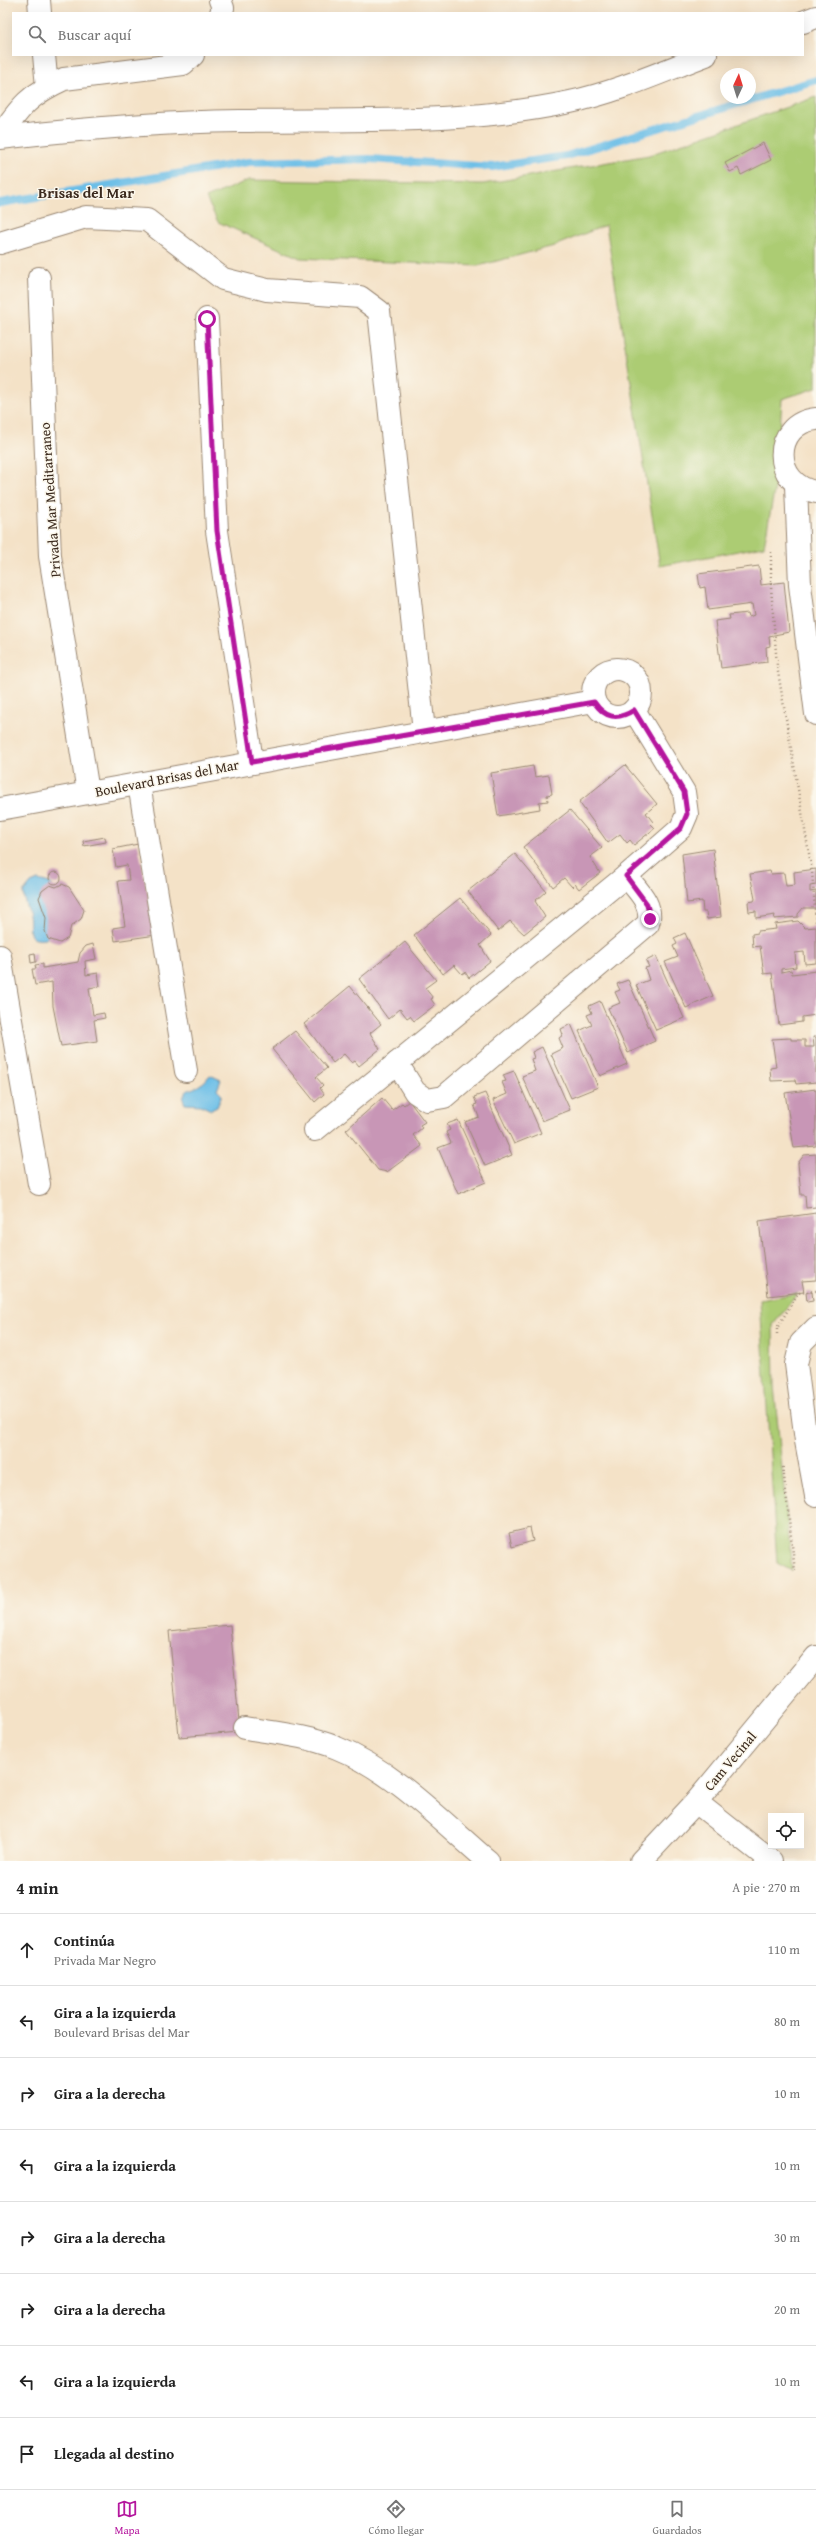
<!DOCTYPE html>
<html lang="es">
<head>
<meta charset="utf-8">
<style>
  :root { --surface:#fff; --page:#f2f2f2; --text:#222; --muted:#767676; --line:#e0e0e0; --accent:#b5179e }
  body { margin:0; font-family:"Gentium Book Plus",serif; background:var(--page); color:var(--text) }
  .controls { position:absolute; right:12px; bottom:12px; display:grid; overflow:hidden; border-radius:0px; box-shadow:0 4px 16px #0002 }
  .controls button { width:36px; height:36px; display:grid; place-items:center; padding:0; border:0; border-bottom:1px solid var(--line); background:var(--surface); color:var(--text); font:20px sans-serif }
  .compass { position:absolute; left:720px; top:68px; width:36px; height:36px; border-radius:50%; background:var(--surface); box-shadow:0 4px 16px #0002; rotate:4deg }
  .stop { position:absolute; width:12px; height:12px; margin:-9px; border:3px solid #b5179e; border-radius:50%; background:#fff }
  .stop.end { background:#b5179e; border-color:#fff; box-shadow:0 1px 4px #0008 }
  .list { margin:0; padding:0; list-style:none }
  h2 { display:flex; justify-content:space-between; align-items:center; height:52px; margin:0; padding:0 16px; font-size:17px }
  h2 small { font-size:13px; font-weight:400; color:var(--muted) }
  .list li { display:grid; grid-template-columns:26px 1fr auto; gap:12px; align-items:center; box-sizing:border-box; height:72px; padding:0 16px; border-top:1px solid var(--line) }
  .list b { display:block; font-size:15px; white-space:nowrap }
  .list p { margin:0; font-size:13px; white-space:nowrap; color:var(--muted) }
  .list em { font-size:13px; font-style:normal; color:var(--muted) }
  .icon { flex:none; width:22px; height:22px; fill:none; stroke:currentColor; stroke-width:2; stroke-linecap:round; stroke-linejoin:round }
  .map { position:relative; flex:none; width:816px; height:1861px; overflow:hidden }
  .search { position:absolute; background:var(--surface); box-shadow:0 4px 16px #0002; left:12px; right:12px; top:12px; height:44px; display:flex; align-items:center; gap:10px; box-sizing:border-box; padding:0 14px; border-radius:0px; color:var(--muted); font-size:15px }
  .sheet { height:628px; background:var(--surface) }
  nav { display:flex; justify-content:space-around; align-items:center; box-sizing:border-box; height:56px; border-top:1px solid var(--line); background:var(--surface); font-size:11px; color:var(--muted) }
  nav a { display:grid; justify-items:center; gap:2px }
  nav .on { color:var(--accent) }
  .map>svg:first-child { display:block }
</style>
</head>
<body>
<div class="map">
<svg width="816" height="1861" viewBox="0 0 816 1861">
  <rect width="100%" height="100%" fill="#fbf7ec"/>
  <filter id="ink" filterUnits="userSpaceOnUse"><feTurbulence type="fractalNoise" baseFrequency=".025" numOctaves="2"/><feDisplacementMap in="SourceGraphic" scale="8" xChannelSelector="R" yChannelSelector="G"/><feConvolveMatrix kernelMatrix="1 2 1 2 8 2 1 2 1" color-interpolation-filters="sRGB"/></filter>
  <filter id="wash" filterUnits="userSpaceOnUse"><feTurbulence type="fractalNoise" baseFrequency=".012" numOctaves="4" result="noise"/><feDisplacementMap in="SourceGraphic" scale="16" xChannelSelector="R" yChannelSelector="G"/><feGaussianBlur stdDeviation="0.9" result="paint"/><feColorMatrix in="noise" values="0 0 0 0 0 0 0 0 0 0 0 0 0 0 0 0 0 1.4 0 .05"/><feComposite in="paint" operator="in"/></filter>
  <g filter="url(#wash)">
    <rect width="100%" height="100%" fill="#f4e2c7"/>
    <g fill="#accc73" stroke="#747b48">
      <polygon points="816,97 816,388 782,399 777,476 764,546 660,566 606,225 554,246 478,266 300,258 218,222 206,198 249,180 483,184 649,155"/>
      <polygon points="798,1293 773,1325 774,1386 792,1571 777,1563 760,1300"/>
    </g>
    <g fill="#6bbee7" stroke="#537482">
      <path d="M38 880 50 883 59 894 52 932 46 939C23 942 32 928 29 915 27 908 24 901 23 893L31 883Z"/>
      <path d="M210 1075 221 1080 217 1090 222 1095 217 1107 211 1110 200 1105 185 1104 183 1099C186 1087 192 1091 201 1084 205 1082 207 1078 210 1075Z"/>
    </g>
    <g fill="none" stroke-linecap="round" stroke-linejoin="round">
      <polyline stroke="#6bbee7" stroke-width="8" points="0,203 249,162 369,159 492,167 566,156 816,80"/>
    </g>
    <g id="blocks">
      <g fill="#c896b6">
        <polygon points="763,143 771,160 741,175 738,168 730,172 725,163"/>
        <polygon points="759,566 761,585 784,582 789,632 769,636 770,646 766,647 767,662 721,668 715,621 730,619 729,615 748,613 749,617 754,615 752,604 708,610 705,587 700,588 698,574"/>
        <polygon points="625,765 657,804 646,813 653,822 651,824 655,828 634,845 630,840 627,843 620,834 608,843 579,802"/>
        <polygon points="533,766 535,777 549,775 552,794 547,795 548,801 539,802 540,809 498,816 491,773"/>
        <polygon points="570,810 602,848 590,857 600,873 579,889 575,884 572,887 564,878 553,887 523,847"/>
        <polygon points="105,837 106,842 84,846 83,841"/>
        <polygon points="138,844 156,935 115,941 113,928 125,926 118,881 129,880 127,865 116,867 113,849"/>
        <polygon points="713,849 721,917 707,919 706,912 703,912 702,901 687,903 682,854"/>
        <polygon points="515,854 546,891 535,901 545,917 524,934 510,921 498,931 468,891"/>
        <polygon points="816,869 816,885 810,886 810,892 816,891 816,908 803,908 798,914 798,917 774,919 775,915 756,918 756,911 749,912 748,902 754,901 755,899 750,874 770,871 771,874 784,873 786,886 795,885 794,872"/>
        <circle cx="55" cy="878" r="6"/>
        <polygon points="62,884 69,887 84,910 81,919 71,926 68,938 60,943 48,939 45,931 46,918 39,898 42,891 50,885 56,887"/>
        <polygon points="460,898 491,935 480,945 490,961 469,978 465,972 462,974 454,965 443,974 414,935"/>
        <polygon points="798,921 805,928 816,927 816,963 805,964 804,952 795,953 796,967 781,969 781,972 791,970 792,974 816,971 816,1015 802,1017 802,1022 779,1025 772,973 764,974 760,946 753,947 752,934 758,933 758,931 776,929 775,924"/>
        <polygon points="685,933 713,996 686,1008 665,962 678,957 673,946 677,944 674,938"/>
        <polygon points="405,942 436,980 425,988 433,998 431,999 435,1005 414,1021 410,1016 407,1018 400,1009 388,1019 359,979"/>
        <polygon points="93,944 96,959 85,961 86,975 98,973 100,986 89,988 93,1015 104,1013 105,1018 94,1020 97,1041 61,1046 53,1006 52,982 35,985 32,969 36,969 35,965 43,964 43,968 78,962 80,953 86,946"/>
        <polygon points="35,953 36,962 31,963 30,954"/>
        <polygon points="656,956 684,1018 656,1030 636,985 649,980 645,968 649,967 646,961"/>
        <polygon points="628,980 655,1041 628,1053 608,1008 620,1003 615,992 620,990 617,984"/>
        <polygon points="350,986 381,1024 370,1033 380,1049 359,1066 355,1061 352,1063 344,1054 333,1063 304,1024"/>
        <polygon points="600,1001 627,1064 600,1076 579,1031 592,1025 587,1015 592,1013 589,1006"/>
        <polygon points="571,1024 598,1087 571,1098 551,1054 563,1048 559,1038 563,1035 561,1029"/>
        <polygon points="295,1031 327,1068 316,1077 323,1085 320,1088 324,1094 315,1102 272,1049"/>
        <polygon points="813,1037 816,1037 816,1082 796,1084 795,1080 771,1081 770,1068 776,1067 772,1039 791,1038 791,1040 805,1040 805,1047 814,1047"/>
        <polygon points="542,1047 570,1110 542,1121 522,1076 535,1071 531,1059 534,1058 532,1052"/>
        <polygon points="514,1071 541,1133 514,1144 493,1100 507,1094 502,1082 506,1081 503,1075"/>
        <polygon points="816,1089 816,1146 794,1148 785,1093"/>
        <polygon points="485,1093 512,1155 485,1166 465,1122 479,1117 474,1105 477,1104 474,1097"/>
        <polygon points="382,1098 392,1110 402,1103 404,1105 409,1101 425,1122 420,1125 422,1128 413,1135 422,1146 387,1172 378,1170 346,1130"/>
        <polygon points="458,1120 486,1182 458,1194 438,1148 451,1143 446,1132 450,1130 447,1124"/>
        <polygon points="816,1154 816,1207 806,1208 805,1195 801,1195 798,1163 804,1155"/>
        <polygon points="816,1213 816,1280 802,1281 804,1292 768,1296 759,1221"/>
        <polygon points="806,1292 812,1292 813,1301 807,1302"/>
        <polygon points="530,1528 533,1541 512,1547 509,1533"/>
        <polygon points="230,1625 240,1732 179,1737 169,1631"/>
      </g>
    </g>
  </g>
  <g filter="url(#ink)">
    <use href="#blocks" fill-opacity="0" stroke="#988672" stroke-width="1"/>
    <g fill="none" stroke-linecap="round" stroke-linejoin="round">
      <g stroke="#988672" stroke-width="24">
        <g id="minor">
          <polyline points="39,0 40,13"/>
          <polyline points="220,0 223,8 221,13"/>
          <polyline points="803,22 816,17"/>
          <polyline points="44,55 47,87"/>
          <path d="M0 136C21 106 29 95 64 79L183 64 193 55"/>
          <path d="M0 138C80 129 160 122 240 121 350 119 462 125 570 102 617 92 661 72 706 55"/>
          <polyline points="0,243 86,217 147,220 223,279 267,290 360,297 379,311 424,731"/>
          <polyline points="39,278 50,556 88,792"/>
          <polyline points="207,319 217,531 252,761"/>
          <path d="M816 419C772 423 771 485 816 492"/>
          <polyline points="796,485 800,585 816,714"/>
          <circle cx="617" cy="693" r="24"/>
          <polyline points="139,784 186,1071"/>
          <polyline points="0,809 594,701"/>
          <polyline points="0,956 39,1184"/>
          <path d="M397 1063 415 1092 427 1100 444 1097 648 924C654 904 637 890 626 876"/>
          <polyline points="315,1130 626,876 681,828 687,814 684,792 634,710"/>
          <polyline points="816,1328 801,1343 796,1364 806,1441 816,1496"/>
          <path d="M245 1728C276 1733 308 1736 337 1748 394 1771 442 1822 488 1861"/>
          <polyline points="696,1802 771,1861"/>
          <polyline points="641,1861 696,1802 816,1657"/>
        </g>
      </g>
      <g stroke="#988672" stroke-width="2.5" stroke-dasharray="1 3" stroke-linecap="butt">
        <polyline points="771,552 771,587 777,666 812,871 816,923"/>
        <polyline points="777,1334 777,1328 798,1293 816,1291"/>
        <polyline points="783,1467 795,1571"/>
      </g>
      <use href="#minor" stroke="#fff" stroke-width="22"/>
    </g>
  </g>
  <g fill="none" stroke-linecap="round" stroke-linejoin="round" filter="url(#ink)">
    <path stroke="#b5179e" stroke-width="5" d="M207 319 217 531 252 762 594 702C605 718 617 721 634 710L684 792 687 814 681 828 626 876 647 904 650 919"/>
  </g>
  <g text-anchor="middle" dominant-baseline="central" stroke-width="3" stroke-linejoin="round" paint-order="stroke">
    <g font-size="14" fill="#3b2a1e" stroke="#fbf7ec">
      <text transform="translate(50 500) rotate(-94)">Privada Mar Meditarraneo</text>
      <text transform="translate(167 778) rotate(-11)">Boulevard Brisas del Mar</text>
      <text transform="translate(730 1761) rotate(-50)">Cam Vecinal</text>
    </g>
    <g font-size="15" font-weight="bold" fill="#3b2a1e" stroke="#fbf7ec">
      <text x="86" y="192">Brisas del Mar</text>
    </g>
  </g>
</svg>
<div class="controls">
<button><svg class="icon" aria-label="locate" viewBox="0 0 24 24"><circle cx="12" cy="12" r="6"/><path d="M12 2v4M12 18v4M2 12h4M18 12h4"/></svg></button>
</div>
<svg class="compass" viewBox="-18 -18 36 36"><path d="M0-13l5 13h-10z" fill="#e53935"/><path d="M0 13l5-13h-10z" fill="#767676"/></svg>
<div class="stop" style="left:207px;top:319px"></div>
<div class="stop end" style="left:650px;top:919px"></div>
<div class="search"><svg class="icon" aria-label="search" viewBox="0 0 24 24"><circle cx="10" cy="10" r="6"/><path d="M15 15l6 6"/></svg>Buscar aquí</div>
</div>
<section class="sheet">
<h2>4 min<small>A pie · 270 m</small></h2>
<ul class="list">
<li><svg class="icon" aria-label="ahead" viewBox="0 0 24 24"><path d="M12 20V5M6 11l6-6 6 6"/></svg><div><b>Continúa</b><p>Privada Mar Negro</p></div><em>110 m</em></li>
<li><svg class="icon" aria-label="left" viewBox="0 0 24 24"><path d="M17 20v-9H6M10 6l-5 5 5 5"/></svg><div><b>Gira a la izquierda</b><p>Boulevard Brisas del Mar</p></div><em>80 m</em></li>
<li><svg class="icon" aria-label="right" viewBox="0 0 24 24"><path d="M7 20v-9h11M14 6l5 5-5 5"/></svg><div><b>Gira a la derecha</b></div><em>10 m</em></li>
<li><svg class="icon" aria-label="left" viewBox="0 0 24 24"><path d="M17 20v-9H6M10 6l-5 5 5 5"/></svg><div><b>Gira a la izquierda</b></div><em>10 m</em></li>
<li><svg class="icon" aria-label="right" viewBox="0 0 24 24"><path d="M7 20v-9h11M14 6l5 5-5 5"/></svg><div><b>Gira a la derecha</b></div><em>30 m</em></li>
<li><svg class="icon" aria-label="right" viewBox="0 0 24 24"><path d="M7 20v-9h11M14 6l5 5-5 5"/></svg><div><b>Gira a la derecha</b></div><em>20 m</em></li>
<li><svg class="icon" aria-label="left" viewBox="0 0 24 24"><path d="M17 20v-9H6M10 6l-5 5 5 5"/></svg><div><b>Gira a la izquierda</b></div><em>10 m</em></li>
<li><svg class="icon" aria-label="arrive" viewBox="0 0 24 24"><path d="M6 21V4h12l-3 4 3 4H6"/></svg><div><b>Llegada al destino</b></div></li>
</ul>
</section>
<nav>
<a class="on"><svg class="icon" aria-label="map" viewBox="0 0 24 24"><path d="M3 6l6-2 6 2 6-2v14l-6 2-6-2-6 2zM9 4v14M15 6v14"/></svg>Mapa</a>
<a><svg class="icon" aria-label="directions" viewBox="0 0 24 24"><path d="M12 3l9 9-9 9-9-9zM9 14v-3h6M13 9l2 2-2 2"/></svg>Cómo llegar</a>
<a><svg class="icon" aria-label="saved" viewBox="0 0 24 24"><path d="M7 4h10v16l-5-4-5 4z"/></svg>Guardados</a>
</nav>
</body>
</html>
